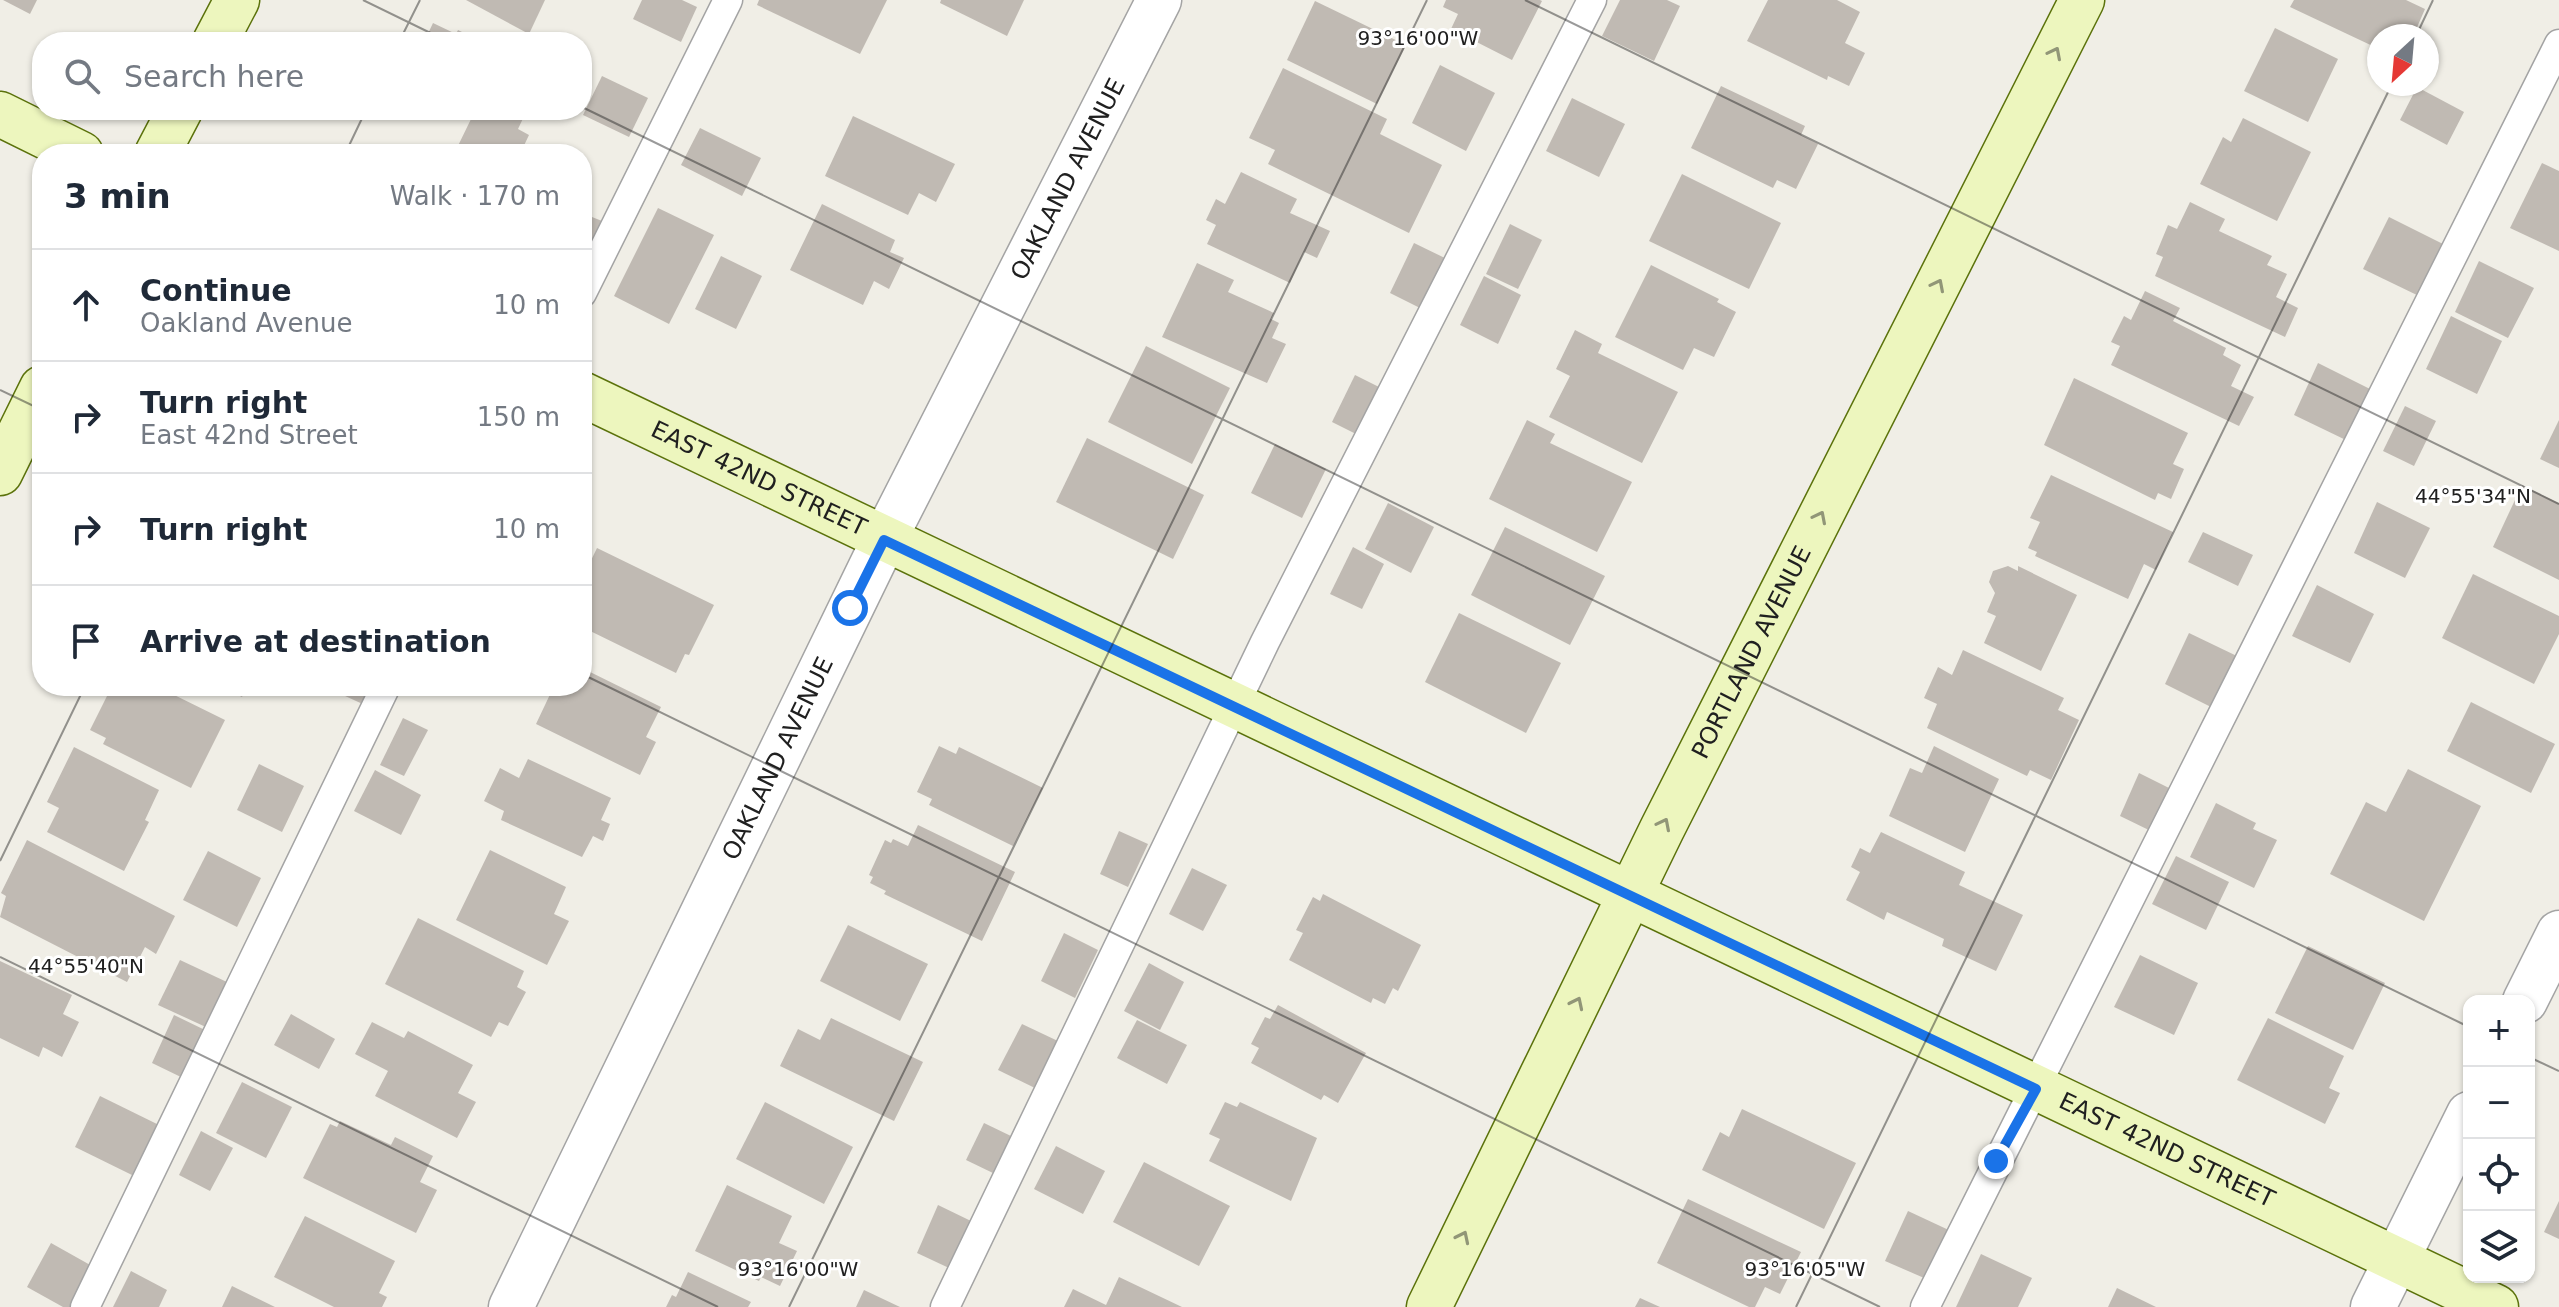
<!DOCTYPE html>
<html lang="en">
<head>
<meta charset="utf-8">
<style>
  :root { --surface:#fff; --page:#f2f2f3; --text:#1f2937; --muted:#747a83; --line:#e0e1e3 }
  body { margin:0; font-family:"DejaVu Sans",sans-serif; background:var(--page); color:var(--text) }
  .controls { position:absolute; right:24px; bottom:24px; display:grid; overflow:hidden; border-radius:16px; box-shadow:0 2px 6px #0004 }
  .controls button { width:72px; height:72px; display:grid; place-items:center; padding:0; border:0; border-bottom:2px solid var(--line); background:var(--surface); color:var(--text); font:40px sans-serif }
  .compass { position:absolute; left:2367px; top:24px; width:72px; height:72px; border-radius:50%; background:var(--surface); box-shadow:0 2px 6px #0004; rotate:206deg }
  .stop { position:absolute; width:24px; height:24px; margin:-18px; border:6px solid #1a73e8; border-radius:50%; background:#fff }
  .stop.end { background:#1a73e8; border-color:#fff; box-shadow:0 2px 8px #0008 }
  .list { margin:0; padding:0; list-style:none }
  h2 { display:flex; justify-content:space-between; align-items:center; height:104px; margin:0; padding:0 32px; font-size:34px }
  h2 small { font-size:26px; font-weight:400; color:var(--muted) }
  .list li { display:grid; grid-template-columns:52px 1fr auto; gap:24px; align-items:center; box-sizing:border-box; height:112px; padding:0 32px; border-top:2px solid var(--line) }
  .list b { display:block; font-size:30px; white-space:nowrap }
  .list p { margin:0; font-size:26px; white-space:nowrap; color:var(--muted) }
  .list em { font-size:26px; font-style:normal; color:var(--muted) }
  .icon { flex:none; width:44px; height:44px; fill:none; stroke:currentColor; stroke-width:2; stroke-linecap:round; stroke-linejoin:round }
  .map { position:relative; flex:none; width:2559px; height:1307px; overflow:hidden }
  .search { position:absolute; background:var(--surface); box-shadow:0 2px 6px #0004; left:32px; top:32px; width:560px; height:88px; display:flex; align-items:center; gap:20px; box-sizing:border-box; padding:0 28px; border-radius:32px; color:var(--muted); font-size:30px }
  .panel { position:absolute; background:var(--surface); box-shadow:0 2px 6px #0004; left:32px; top:144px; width:560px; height:552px; border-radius:32px }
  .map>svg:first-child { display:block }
</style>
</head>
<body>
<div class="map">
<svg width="2559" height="1307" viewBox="0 0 2559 1307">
  <rect width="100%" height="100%" fill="#f0eee6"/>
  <g fill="#c0bab3">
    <polygon points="3,0 37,0 30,14"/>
    <polygon points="466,0 545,0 529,34"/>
    <polygon points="642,0 682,0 697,7 681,42 633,19"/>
    <polygon points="759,0 887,0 860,54 757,5"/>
    <polygon points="941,0 1024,0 1007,36 940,3"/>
    <polygon points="1446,0 1540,0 1542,1 1512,60 1451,29 1458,14 1443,7"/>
    <polygon points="1620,0 1667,0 1680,6 1654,61 1602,36"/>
    <polygon points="1768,0 1837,0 1860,12 1845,43 1865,53 1849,86 1828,76 1827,80 1747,41"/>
    <polygon points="2294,0 2406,0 2425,9 2415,32 2423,36 2379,36 2379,49 2290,7"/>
    <polygon points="1315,1 1406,45 1377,104 1287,60"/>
    <polygon points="433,23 456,34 458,30 482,42 424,42"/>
    <polygon points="2275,28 2338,59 2308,122 2244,91"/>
    <polygon points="1440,65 1495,93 1466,151 1412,123"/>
    <polygon points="1283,68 1387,119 1380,134 1442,165 1409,233 1268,164 1275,150 1249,138"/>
    <polygon points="602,76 648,98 629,137 583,115"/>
    <polygon points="1721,86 1805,126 1801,135 1818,144 1796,189 1777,180 1773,188 1691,148"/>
    <polygon points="2417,87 2464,112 2447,145 2400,120"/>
    <polygon points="1572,98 1625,124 1599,177 1546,151"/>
    <polygon points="458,110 527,110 518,129 529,135 520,154 454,154 472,117"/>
    <polygon points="853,116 955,164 936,202 919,193 908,215 825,176"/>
    <polygon points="2243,118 2311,152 2277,221 2200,184 2223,137 2231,142"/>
    <polygon points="700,128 761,158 742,196 681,165"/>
    <polygon points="2542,163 2559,171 2559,251 2510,228"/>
    <polygon points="1241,172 1297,199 1290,213 1330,231 1317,258 1304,252 1290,283 1207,244 1216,225 1206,220 1216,199 1225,204"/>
    <polygon points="1682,174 1781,223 1749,289 1649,241"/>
    <polygon points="582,200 587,203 582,213 602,221 582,264"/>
    <polygon points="2190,202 2225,219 2219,231 2272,256 2267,265 2287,274 2276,297 2298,308 2285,337 2155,276 2163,257 2156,254 2168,225 2177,229"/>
    <polygon points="822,204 895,240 890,252 904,258 889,289 874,281 863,305 790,270"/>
    <polygon points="658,208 714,235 669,324 614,296"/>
    <polygon points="2389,217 2447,246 2421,297 2363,269"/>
    <polygon points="1510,224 1542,240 1518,289 1486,274"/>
    <polygon points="1414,243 1451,261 1426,311 1390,293"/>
    <polygon points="721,256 762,276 736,329 695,309"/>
    <polygon points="2479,261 2534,288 2508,338 2455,312"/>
    <polygon points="1197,263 1234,280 1228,292 1274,313 1271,319 1279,323 1272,338 1286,344 1267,383 1162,337"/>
    <polygon points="1651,265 1719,299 1717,302 1736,312 1714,357 1694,348 1683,370 1615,337"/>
    <polygon points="1484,276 1521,295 1498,344 1460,325"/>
    <polygon points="2145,291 2180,308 2173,321 2226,348 2223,355 2241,365 2231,386 2254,397 2239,426 2111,365 2120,346 2111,342 2124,316 2131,320"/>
    <polygon points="2451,316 2502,341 2477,394 2426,369"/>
    <polygon points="1575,330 1602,344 1598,353 1678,392 1642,463 1549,417 1570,376 1556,369"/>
    <polygon points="1146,346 1230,388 1192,464 1108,422"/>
    <polygon points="2318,363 2374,391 2350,442 2294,415"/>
    <polygon points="1355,375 1385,390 1362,437 1332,422"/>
    <polygon points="2074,378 2188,433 2173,464 2184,469 2171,499 2158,493 2155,500 2044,445"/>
    <polygon points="2405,406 2436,421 2414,466 2383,451"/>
    <polygon points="1527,420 1555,434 1550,443 1632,482 1597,552 1489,499"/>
    <polygon points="2559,420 2559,468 2540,459"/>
    <polygon points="1087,438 1204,495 1173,559 1056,502"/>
    <polygon points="1275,444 1326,469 1302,518 1251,493"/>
    <polygon points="2051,475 2173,532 2156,570 2144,564 2128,599 2035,556 2037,552 2028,548 2040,522 2030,518"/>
    <polygon points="2522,485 2559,503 2559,580 2493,547"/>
    <polygon points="2377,502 2430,528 2405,578 2354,553"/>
    <polygon points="1388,503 1434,527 1411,573 1365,549"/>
    <polygon points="1505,527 1605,576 1570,645 1471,595"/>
    <polygon points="2203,532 2253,555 2238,586 2188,562"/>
    <polygon points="1353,547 1384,564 1362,609 1330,594"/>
    <polygon points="597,548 714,605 689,655 685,654 676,673 582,627 582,579"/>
    <polygon points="2008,566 2018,571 2018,566 2077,595 2041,671 1984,643 1996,616 1987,612 1995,593 1989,582 1993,571"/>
    <polygon points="2473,574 2559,616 2559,634 2534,684 2442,638"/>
    <polygon points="2317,585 2374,614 2350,663 2292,636"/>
    <polygon points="1459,613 1561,663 1526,733 1425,682"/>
    <polygon points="2189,633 2241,658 2217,710 2165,684"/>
    <polygon points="1963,650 2064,698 2058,710 2079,720 2051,780 2030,770 2027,776 1927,728 1937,704 1924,698 1938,667 1952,675"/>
    <polygon points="582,668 661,707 646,737 656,742 640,775 536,724 554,686 582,686"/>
    <polygon points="112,686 156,686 225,720 191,788 103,744 106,738 90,730"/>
    <polygon points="219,686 247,686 242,697"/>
    <polygon points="334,686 377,686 367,706 332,690"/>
    <polygon points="2471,702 2555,744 2531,793 2447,751"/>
    <polygon points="403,718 428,730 404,776 380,765"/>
    <polygon points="939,746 956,754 959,747 1043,788 1013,846 929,805 932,799 917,792"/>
    <polygon points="1934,746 1999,779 1965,852 1889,816 1910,768 1922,773"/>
    <polygon points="74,747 159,790 145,820 149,822 124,871 47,832 59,808 47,802"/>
    <polygon points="528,759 611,798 601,820 610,824 603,841 593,836 582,857 501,820 504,811 484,801 500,768 519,778"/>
    <polygon points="259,764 304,786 282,832 237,810"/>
    <polygon points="2408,769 2481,806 2424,921 2330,874 2366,802 2386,812"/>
    <polygon points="375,770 421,795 401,835 354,811"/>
    <polygon points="2139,773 2175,791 2155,833 2120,816"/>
    <polygon points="2216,803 2256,823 2253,829 2277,840 2254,888 2190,857"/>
    <polygon points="918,825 1015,872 982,941 884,894 886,891 870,883 873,877 869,875 885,840 891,843 893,839 908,846"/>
    <polygon points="1119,831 1148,844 1128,887 1100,874"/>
    <polygon points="1881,832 1965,872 1959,885 2023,915 1996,971 1942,946 1944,939 1887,912 1884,920 1846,900 1860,872 1851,867 1860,848 1870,853"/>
    <polygon points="27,840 175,916 156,954 145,947 127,982 0,917 6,896 1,893"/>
    <polygon points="490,850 566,887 554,914 569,921 547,965 456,920"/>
    <polygon points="208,851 261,878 237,927 183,900"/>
    <polygon points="2176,856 2229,882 2206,930 2152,904"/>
    <polygon points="1192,868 1227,885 1203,931 1169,914"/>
    <polygon points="1323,894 1421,945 1398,991 1393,988 1385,1004 1373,998 1371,1003 1289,960 1303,933 1296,930 1313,897 1320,901"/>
    <polygon points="418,918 524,971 517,987 526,992 508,1026 499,1022 491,1037 385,984"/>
    <polygon points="848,925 928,964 900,1021 820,981"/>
    <polygon points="1064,933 1098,950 1075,998 1041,981"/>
    <polygon points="2308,946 2385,983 2353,1050 2275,1013"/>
    <polygon points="2140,955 2198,983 2174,1035 2114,1007"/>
    <polygon points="180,960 229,983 208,1028 158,1005"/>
    <polygon points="0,961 72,995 63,1014 79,1022 62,1057 43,1047 39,1057 0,1038"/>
    <polygon points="1149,963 1184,982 1160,1030 1124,1011"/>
    <polygon points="1278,1005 1366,1053 1338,1103 1324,1095 1321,1100 1251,1063 1259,1048 1251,1044 1265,1017 1270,1019"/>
    <polygon points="291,1014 335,1039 319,1069 274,1045"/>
    <polygon points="174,1015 207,1031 185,1079 152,1063"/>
    <polygon points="831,1018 923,1062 894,1121 780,1066 798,1029 820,1040"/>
    <polygon points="2268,1018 2344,1056 2329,1088 2340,1093 2325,1124 2237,1080"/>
    <polygon points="1137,1020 1187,1045 1167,1084 1117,1058"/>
    <polygon points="372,1022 404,1038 408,1031 473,1065 458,1093 476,1102 457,1138 375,1096 388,1071 355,1054"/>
    <polygon points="1022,1024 1060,1042 1037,1089 998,1070"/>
    <polygon points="242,1082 292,1107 266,1158 216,1133"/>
    <polygon points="100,1096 159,1125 134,1176 75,1147"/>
    <polygon points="765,1102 853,1147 824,1204 736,1159"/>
    <polygon points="1225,1102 1237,1107 1240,1102 1317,1138 1291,1201 1209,1161 1220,1139 1209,1134"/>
    <polygon points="1742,1109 1856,1163 1824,1229 1702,1170 1720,1132 1729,1137"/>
    <polygon points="340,1121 391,1145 395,1137 433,1156 420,1182 437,1190 416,1233 303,1178 330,1124 337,1127"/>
    <polygon points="984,1123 1013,1137 995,1174 966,1160"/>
    <polygon points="201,1131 233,1148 210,1191 179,1175"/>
    <polygon points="1056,1146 1105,1171 1083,1214 1034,1189"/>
    <polygon points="1144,1162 1230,1206 1199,1266 1113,1222"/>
    <polygon points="727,1185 792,1216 779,1243 797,1251 780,1286 761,1277 759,1281 695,1251"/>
    <polygon points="1688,1199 1801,1252 1780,1294 1765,1287 1755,1307 1749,1307 1657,1263"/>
    <polygon points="2559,1201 2559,1239 2544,1232"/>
    <polygon points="938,1205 971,1221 949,1268 917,1253"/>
    <polygon points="1908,1211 1953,1232 1931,1281 1885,1261"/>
    <polygon points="305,1216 395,1261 379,1293 387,1297 382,1307 334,1307 274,1277"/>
    <polygon points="51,1243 92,1266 71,1307 63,1307 27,1287"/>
    <polygon points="1981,1254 2032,1278 2018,1307 1956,1307"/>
    <polygon points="131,1271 167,1290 159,1307 113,1307"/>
    <polygon points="688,1272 751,1302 748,1307 666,1307 672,1295 676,1297"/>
    <polygon points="1119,1277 1182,1307 1064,1307 1073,1289 1106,1305"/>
    <polygon points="232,1286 275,1307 222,1307"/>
    <polygon points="2117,1288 2156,1307 2108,1307"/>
    <polygon points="864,1290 900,1307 856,1307"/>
    <polygon points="1640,1298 1660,1307 1635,1307"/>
  </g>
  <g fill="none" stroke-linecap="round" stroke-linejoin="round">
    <g stroke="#a4a4a4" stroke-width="31">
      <g id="lane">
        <polyline points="582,293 728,0"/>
        <polyline points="85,1307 386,686"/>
        <polyline points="945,1307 1265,642 1592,0"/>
        <polyline points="1925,1307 2559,44"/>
      </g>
    </g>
    <g stroke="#a4a4a4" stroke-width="47">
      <g id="street">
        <polyline points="2525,1001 2559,933"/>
        <path id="s1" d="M511 1307 884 540 1159 0"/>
        <polyline points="2373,1307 2469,1114"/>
      </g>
    </g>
    <g stroke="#5b720b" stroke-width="47">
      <g id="secondary">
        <polyline points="215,42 237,0"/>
        <polyline points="0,114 81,154"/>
        <polyline points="157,154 180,110"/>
        <path id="s2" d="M582 394 2496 1307"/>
        <polyline points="0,473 42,388"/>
        <path id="s3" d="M1429 1307 1662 829 2082 0"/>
      </g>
    </g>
    <use href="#lane" stroke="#fff" stroke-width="28"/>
    <use href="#street" stroke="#fff" stroke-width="44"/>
    <use href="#secondary" stroke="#edf6be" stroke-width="44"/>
  </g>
  <defs><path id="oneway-chevron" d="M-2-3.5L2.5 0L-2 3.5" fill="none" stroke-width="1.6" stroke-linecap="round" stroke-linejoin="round" transform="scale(2)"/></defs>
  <g stroke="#919677">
    <use href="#oneway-chevron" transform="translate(2055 53) rotate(-63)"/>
    <use href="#oneway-chevron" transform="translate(1938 285) rotate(-63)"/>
    <use href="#oneway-chevron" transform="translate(1820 517) rotate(-63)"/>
    <use href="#oneway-chevron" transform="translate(1664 824) rotate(-63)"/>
    <use href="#oneway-chevron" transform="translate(1577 1003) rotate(-64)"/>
    <use href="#oneway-chevron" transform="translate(1463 1237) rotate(-64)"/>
  </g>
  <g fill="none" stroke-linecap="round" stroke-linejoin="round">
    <polyline stroke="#1a73e8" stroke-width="10" points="850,608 884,540 2036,1089 1996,1161"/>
  </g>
  <path fill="none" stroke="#202020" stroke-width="2" stroke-opacity="0.45" d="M363 0 449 42M1525 0 2559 504M2416 36 2433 0M399 42 420 0M582 107 2469 1027M345 154 366 110M0 390 42 410M582 674 1880 1307M0 861 85 686M0 957 718 1307M2529 1057 2559 1071M789 1307 1427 0M1796 1307 2392 84"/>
  <g text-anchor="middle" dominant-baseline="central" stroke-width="6" stroke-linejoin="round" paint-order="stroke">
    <g font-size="24" fill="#202020" stroke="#fff">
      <text stroke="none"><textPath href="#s1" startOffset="1258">OAKLAND AVENUE</textPath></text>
      <text stroke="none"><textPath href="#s2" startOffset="196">EAST 42ND STREET</textPath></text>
      <text stroke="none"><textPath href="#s3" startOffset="730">PORTLAND AVENUE</textPath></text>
      <text stroke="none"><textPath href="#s1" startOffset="610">OAKLAND AVENUE</textPath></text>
      <text stroke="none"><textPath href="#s2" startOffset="1756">EAST 42ND STREET</textPath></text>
    </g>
  </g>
  <g font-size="20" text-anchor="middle" fill="#202020" stroke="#fff" stroke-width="6" stroke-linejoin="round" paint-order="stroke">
    <text x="1418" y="45">93°16'00"W</text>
    <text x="2473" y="503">44°55'34"N</text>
    <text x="86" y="973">44°55'40"N</text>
    <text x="798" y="1276">93°16'00"W</text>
    <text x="1805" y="1276">93°16'05"W</text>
  </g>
</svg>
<div class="controls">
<button>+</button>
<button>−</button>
<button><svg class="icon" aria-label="locate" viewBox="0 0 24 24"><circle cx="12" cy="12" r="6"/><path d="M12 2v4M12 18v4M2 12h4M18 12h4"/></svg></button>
<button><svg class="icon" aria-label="layers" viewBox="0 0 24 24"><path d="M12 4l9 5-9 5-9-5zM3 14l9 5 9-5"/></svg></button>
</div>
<svg class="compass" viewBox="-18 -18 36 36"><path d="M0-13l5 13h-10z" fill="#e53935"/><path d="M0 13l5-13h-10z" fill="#747a83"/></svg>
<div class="stop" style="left:850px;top:608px"></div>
<div class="stop end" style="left:1996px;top:1161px"></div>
<div class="search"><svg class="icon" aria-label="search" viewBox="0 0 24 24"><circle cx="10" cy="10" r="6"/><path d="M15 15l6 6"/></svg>Search here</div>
<section class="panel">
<h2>3 min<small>Walk · 170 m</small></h2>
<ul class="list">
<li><svg class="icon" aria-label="ahead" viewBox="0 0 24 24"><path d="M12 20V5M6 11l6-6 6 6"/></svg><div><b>Continue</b><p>Oakland Avenue</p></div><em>10 m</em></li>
<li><svg class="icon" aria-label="right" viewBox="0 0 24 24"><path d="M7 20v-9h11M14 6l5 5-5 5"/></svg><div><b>Turn right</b><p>East 42nd Street</p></div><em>150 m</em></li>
<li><svg class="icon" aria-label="right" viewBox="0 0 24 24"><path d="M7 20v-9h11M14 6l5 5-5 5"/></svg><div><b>Turn right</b></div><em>10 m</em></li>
<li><svg class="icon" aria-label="arrive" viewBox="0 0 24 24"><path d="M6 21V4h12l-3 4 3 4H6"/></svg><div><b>Arrive at destination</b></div></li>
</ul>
</section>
</div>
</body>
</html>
